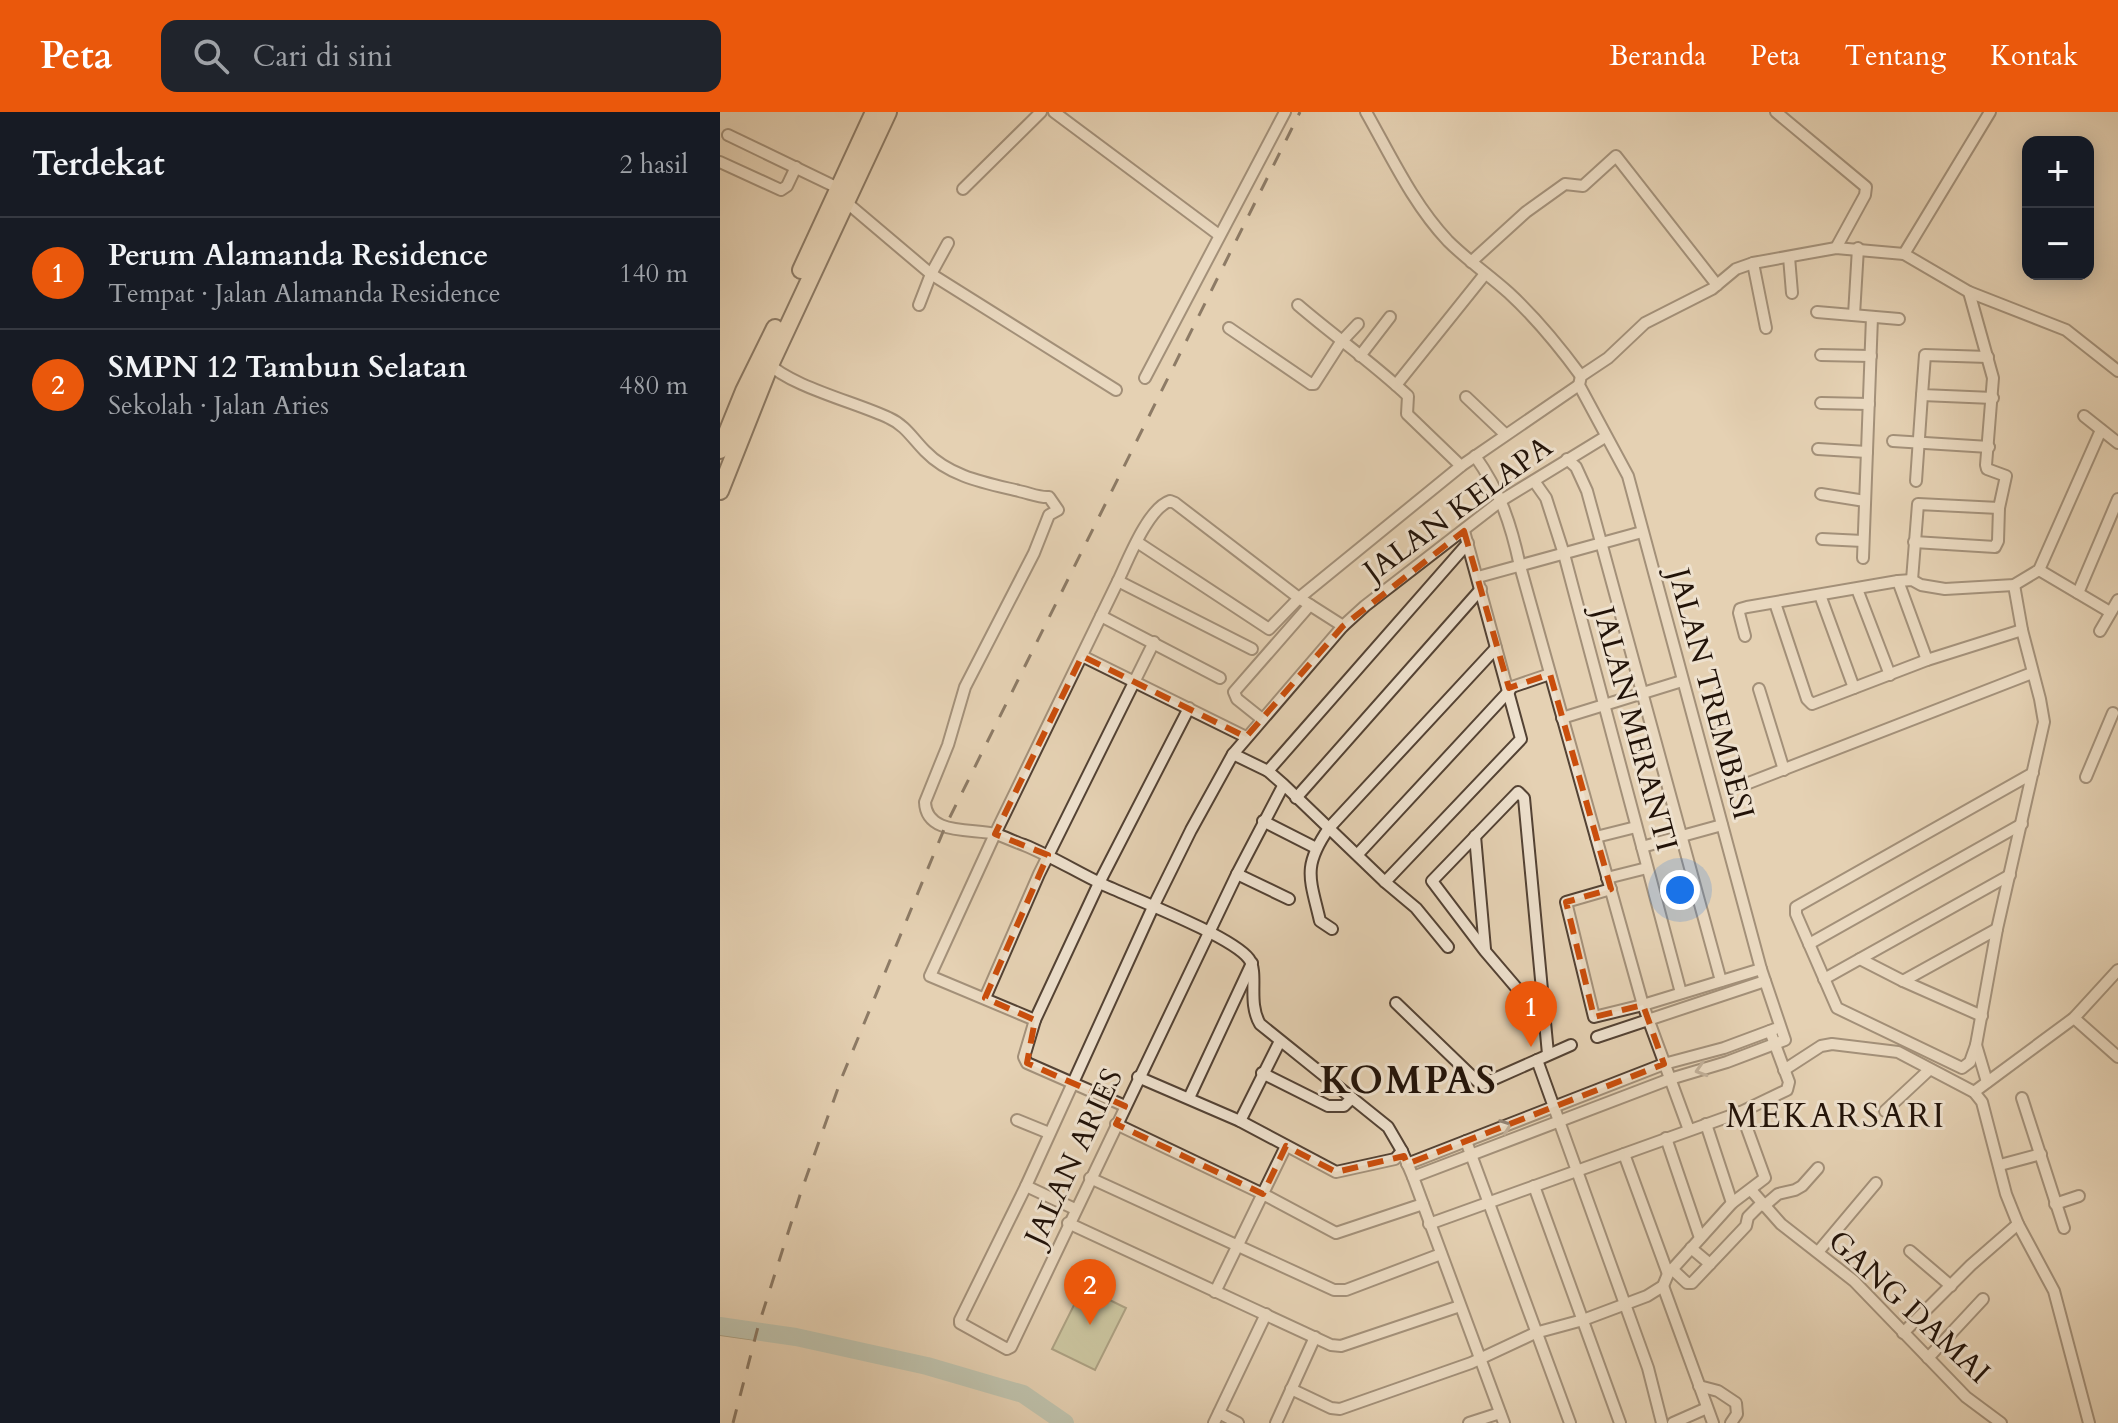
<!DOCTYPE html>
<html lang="id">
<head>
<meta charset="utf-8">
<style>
  :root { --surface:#171b24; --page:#20242c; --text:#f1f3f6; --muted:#9ea1a6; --line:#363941; --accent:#ea580c }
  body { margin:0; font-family:Cardo,serif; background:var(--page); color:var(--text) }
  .controls { position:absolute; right:24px; top:24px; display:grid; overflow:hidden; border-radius:16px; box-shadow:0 4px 20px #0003 }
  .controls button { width:72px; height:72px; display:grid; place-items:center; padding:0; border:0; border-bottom:2px solid var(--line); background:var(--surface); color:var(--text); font:40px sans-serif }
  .you { position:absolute; left:960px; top:778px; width:28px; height:28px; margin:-20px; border:6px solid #fff; border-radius:50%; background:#1a73e8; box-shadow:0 0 0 12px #1a73e833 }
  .badge { display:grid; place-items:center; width:52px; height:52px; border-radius:50%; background:var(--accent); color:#fff; font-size:26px; font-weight:700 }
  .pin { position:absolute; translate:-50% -66px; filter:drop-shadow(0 2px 4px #0008) }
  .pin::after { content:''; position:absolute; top:42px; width:28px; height:24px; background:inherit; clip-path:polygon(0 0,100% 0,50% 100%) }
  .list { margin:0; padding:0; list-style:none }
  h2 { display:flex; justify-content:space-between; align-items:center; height:104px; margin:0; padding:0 32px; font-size:34px }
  h2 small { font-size:26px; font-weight:400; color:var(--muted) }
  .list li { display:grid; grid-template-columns:52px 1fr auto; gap:24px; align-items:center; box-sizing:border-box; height:112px; padding:0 32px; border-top:2px solid var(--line) }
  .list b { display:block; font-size:30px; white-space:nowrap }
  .list p { margin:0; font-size:26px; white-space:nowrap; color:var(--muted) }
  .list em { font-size:26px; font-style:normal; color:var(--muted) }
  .icon { flex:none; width:44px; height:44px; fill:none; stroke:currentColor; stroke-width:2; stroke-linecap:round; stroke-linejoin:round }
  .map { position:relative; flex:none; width:1398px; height:1311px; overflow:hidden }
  header { display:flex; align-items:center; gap:48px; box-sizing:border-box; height:112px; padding:0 40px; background:var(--accent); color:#fff }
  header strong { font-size:38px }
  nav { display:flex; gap:44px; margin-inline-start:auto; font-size:28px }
  .search { width:560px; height:72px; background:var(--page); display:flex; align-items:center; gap:20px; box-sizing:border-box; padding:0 28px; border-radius:16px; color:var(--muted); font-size:30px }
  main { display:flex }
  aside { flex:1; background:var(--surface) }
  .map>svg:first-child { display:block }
</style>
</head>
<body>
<header>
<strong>Peta</strong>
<div class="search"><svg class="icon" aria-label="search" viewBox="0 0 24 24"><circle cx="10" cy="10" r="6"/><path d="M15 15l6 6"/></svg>Cari di sini</div>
<nav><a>Beranda</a><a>Peta</a><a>Tentang</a><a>Kontak</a></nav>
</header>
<main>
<aside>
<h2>Terdekat<small>2 hasil</small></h2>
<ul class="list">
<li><span class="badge">1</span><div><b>Perum Alamanda Residence</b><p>Tempat · Jalan Alamanda Residence</p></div><em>140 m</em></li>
<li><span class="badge">2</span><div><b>SMPN 12 Tambun Selatan</b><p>Sekolah · Jalan Aries</p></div><em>480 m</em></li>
</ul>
</aside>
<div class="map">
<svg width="1398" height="1311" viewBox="0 0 1398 1311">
  <rect width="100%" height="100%" fill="#e5d1b3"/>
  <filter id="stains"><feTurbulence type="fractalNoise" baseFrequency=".0025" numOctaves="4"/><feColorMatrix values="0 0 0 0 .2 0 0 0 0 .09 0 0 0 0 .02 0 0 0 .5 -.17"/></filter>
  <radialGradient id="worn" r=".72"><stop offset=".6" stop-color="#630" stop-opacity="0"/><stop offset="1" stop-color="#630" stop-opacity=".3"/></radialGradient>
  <g fill="#b0bd90" stroke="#69684c" stroke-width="2">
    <polygon points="363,1175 406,1196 375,1258 332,1237"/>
    <polygon points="0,1208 38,1215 35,1228 0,1223"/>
  </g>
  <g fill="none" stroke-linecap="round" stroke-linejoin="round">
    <polyline stroke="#96b7ae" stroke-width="18" points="0,1214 76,1225 207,1254 303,1282 345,1311"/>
    <g stroke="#534234" stroke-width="14">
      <g id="minor">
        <polyline points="334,0 499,123"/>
        <path d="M646 0C671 44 693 92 728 129 747 148 769 163 789 181 816 206 839 234 861 264"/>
        <polyline points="1056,0 1146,75 1145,83 1116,136"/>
        <polyline points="8,23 118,76"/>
        <polyline points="0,50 61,78 67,74 76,55"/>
        <polyline points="243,77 321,0"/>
        <polyline points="126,90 211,162 396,278"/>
        <polyline points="1184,142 1270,0"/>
        <polyline points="1069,145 1072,181"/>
        <polyline points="751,150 806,100 845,72 863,74 896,44 997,173"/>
        <polyline points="1033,151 1046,216"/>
        <polyline points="199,193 211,162 228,131"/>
        <path d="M578 193C614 224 653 251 688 284L687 302 741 354"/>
        <polyline points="1097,200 1179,207"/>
        <polyline points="1134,203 1138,136"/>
        <polyline points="509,216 591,272 594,272 621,230 638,212"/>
        <polyline points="1101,243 1151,244"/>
        <polyline points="640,244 670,205"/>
        <polyline points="1268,245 1205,243 1202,283 1273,286"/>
        <path d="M47 250C69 274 138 291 169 306 185 313 193 327 205 339 230 365 266 371 299 379 309 381 320 386 329 385L338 398 329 403 314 441 245 575 228 633 205 690C206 724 253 716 276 722 285 725 295 730 304 733 331 744 355 759 382 772 412 786 512 824 529 847 539 861 527 890 540 912L668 1015 682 1039 693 1065 784 1311"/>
        <polyline points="425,266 565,0"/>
        <polyline points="676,273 765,162"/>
        <polyline points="746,285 785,322"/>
        <polyline points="1101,291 1149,292"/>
        <polyline points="1364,304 1398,331"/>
        <polyline points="1173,329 1269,335"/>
        <polyline points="1098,337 1147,340"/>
        <path d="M755 344C780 379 791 412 800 454L923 893 969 1018"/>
        <polyline points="847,347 856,355 867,379 1001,869"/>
        <polyline points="814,369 826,386 844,442 961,881"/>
        <polyline points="1196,369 1202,283"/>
        <polyline points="1101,382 1145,389"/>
        <polyline points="1102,427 1143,429"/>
        <polyline points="417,430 549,517 579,486 741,354 859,273"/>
        <polyline points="1194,430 1275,435 1278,429 1279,396 1286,364 1267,357 1266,353 1273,266 1249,180"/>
        <polyline points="1143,446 1152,205"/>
        <polyline points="1319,458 1390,500"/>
        <polyline points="758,465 922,420"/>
        <polyline points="1192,468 1198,392 1279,396"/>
        <polyline points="398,469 532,537"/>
        <polyline points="1178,469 1207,548"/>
        <polyline points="1294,473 1302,518 1320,587 1324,610 1277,817 1256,933 1250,950 1242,956 1117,896 1076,802 1076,795 1313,661"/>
        <polyline points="1137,477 1170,563"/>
        <polyline points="1358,481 1398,387"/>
        <polyline points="1100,483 1134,576"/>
        <polyline points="1055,491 1087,587 1092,592 1207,548 1302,518"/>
        <polyline points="381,504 500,566"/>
        <polyline points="1380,519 1398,488"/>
        <polyline points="1025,524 1019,501 1020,497 1027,495 1178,469 1192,468 1201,473 1225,477 1294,473 1319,458 1381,318"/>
        <polyline points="362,544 526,625"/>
        <polyline points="789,576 830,562"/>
        <polyline points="1039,577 1064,658"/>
        <polyline points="842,606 962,569"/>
        <polyline points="542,607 517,587 514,580 590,493"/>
        <polyline points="513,642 548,659 564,673 665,770 696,796 728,835"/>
        <polyline points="548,659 748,431"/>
        <polyline points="1366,665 1393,601"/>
        <polyline points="1026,672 1312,561"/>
        <polyline points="563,674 517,762 291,1235 287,1237 240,1211 240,1208 306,1074 433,795 471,718 513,642 623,514 645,494 782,388 885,325"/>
        <polyline points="576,686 761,477"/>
        <polyline points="543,709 596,736"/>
        <polyline points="755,724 765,837"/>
        <polyline points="876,725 916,715"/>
        <polyline points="922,735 1002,713"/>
        <polyline points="638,742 790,578"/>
        <polyline points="517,762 569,787"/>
        <polyline points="887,766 927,756"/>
        <polyline points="665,770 801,627 744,419"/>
        <polyline points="891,777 846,790 874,905 923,893 1041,857"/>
        <path d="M612 817 600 809C590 766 582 755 609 716L776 536"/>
        <polyline points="1089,832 1302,712"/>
        <polyline points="1140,847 1183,869 1262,904"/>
        <polyline points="1104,867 1290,763"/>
        <polyline points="1183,869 1277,817"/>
        <polyline points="265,886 319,762 434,530"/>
        <polyline points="676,891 758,970 763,972 851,933"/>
        <polyline points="1354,906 1398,945"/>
        <polyline points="823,907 765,839 712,769 798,680 804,686 828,942"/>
        <path d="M315 908 210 864 275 722 398 469C408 448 428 396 450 389L455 391 579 486 623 514"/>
        <polyline points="877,925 1045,869"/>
        <polyline points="1256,933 1267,970"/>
        <polyline points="817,948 928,1256 942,1311"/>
        <polyline points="1064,958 1101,934 1112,932 1178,940 1254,980 1262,990 1286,1082 1298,1112 1334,1179 1369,1311"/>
        <polyline points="542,961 608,994 624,994 632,986"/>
        <polyline points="418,965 520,1009 616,1060 675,1047 682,1039"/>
        <polyline points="1254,980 1354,906 1398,858"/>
        <polyline points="469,986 532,851"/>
        <polyline points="1302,986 1344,1116"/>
        <polyline points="405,994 307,951 304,945 315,908 379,771 469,596"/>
        <polyline points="1165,999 1209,958"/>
        <polyline points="297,1008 329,1021"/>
        <polyline points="520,1009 560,929"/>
        <polyline points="396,1012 543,1082 616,1121 703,1092"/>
        <polyline points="986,1012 1012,1091"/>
        <polyline points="946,1026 980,1126"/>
        <polyline points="746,1029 850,1311"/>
        <polyline points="904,1042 948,1162"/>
        <polyline points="687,1052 944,952 1004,936 1055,917"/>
        <polyline points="1280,1053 1321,1042"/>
        <polyline points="693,1065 950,967 1007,950 1065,928 1041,857 908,364 859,273 861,264 888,246 925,211 992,177 1016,157 1033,151 1116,136 1184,142 1249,180 1346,218 1398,259"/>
        <polyline points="370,1066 614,1178 626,1178 721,1142"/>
        <polyline points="306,1074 355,1097"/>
        <polyline points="814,1074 900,1311"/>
        <polyline points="1031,1078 1061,1112 1134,1169 1246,1285 1281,1311"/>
        <polyline points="1335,1092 1359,1084"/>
        <polyline points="1044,1094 1058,1082 1075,1078 1082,1074 1098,1056"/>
        <polyline points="348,1111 611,1233 621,1234 740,1194"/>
        <polyline points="709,1112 1021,1000 1067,978 1069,970 1050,919"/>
        <polyline points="971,1136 990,1152"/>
        <polyline points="1190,1139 1231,1174"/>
        <polyline points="1098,1140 1156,1071"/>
        <polyline points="952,1157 967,1171 972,1171 1026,1114 1028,1105 1042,1091"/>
        <polyline points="943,1174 993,1311"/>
        <polyline points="495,1180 566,1034"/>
        <polyline points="1183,1221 1251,1153 1298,1112"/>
        <polyline points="1208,1246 1263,1187"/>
        <polyline points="979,1274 998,1279 1016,1291 1017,1302 1011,1311"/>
        <polyline points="571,1277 611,1296 620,1297 751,1251 815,1221 863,1208 927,1184 943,1174 948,1162 1012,1091 1045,1066 1021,1000"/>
        <polyline points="499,1301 518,1311"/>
        <polyline points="494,1311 546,1202"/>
        <polyline points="556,1311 595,1225"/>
        <polyline points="749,1311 780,1301"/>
        <polyline points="953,1311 987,1296"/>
      </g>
    </g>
    <g stroke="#221309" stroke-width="20">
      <g id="highway">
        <polyline points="81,158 154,0"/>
        <polyline points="0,338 24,279 55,216"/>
        <polyline points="0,379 50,253 168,0"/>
      </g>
    </g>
    <use href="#minor" stroke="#eee1ce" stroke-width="10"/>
    <use href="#highway" stroke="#e5d1b3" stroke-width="16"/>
    <polyline stroke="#221309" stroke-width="3" stroke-dasharray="14 14" stroke-linecap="butt" points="13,1311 38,1215 81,1080 122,965 225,715 580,0"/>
  </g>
  <defs><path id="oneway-chevron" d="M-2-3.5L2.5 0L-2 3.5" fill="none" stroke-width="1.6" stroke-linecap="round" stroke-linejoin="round" transform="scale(2)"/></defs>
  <g stroke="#928475">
    <use href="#oneway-chevron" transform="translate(981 958) rotate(163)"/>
    <use href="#oneway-chevron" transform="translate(786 1014) rotate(-20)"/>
  </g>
  <path d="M0 0H1398V1311H0ZM744 419 789 576 830 562 891 777 846 790 874 905 923 893 944 952 687 1052 684 1044 616 1060 566 1034 543 1082 396 1012 405 994 307 951 315 908 265 886 328 743 275 722 362 544 526 625 623 514Z" fill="#e5d1b3" fill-opacity=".55" fill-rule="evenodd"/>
  <path fill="none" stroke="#ca4e0c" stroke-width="6" stroke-dasharray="16 10" stroke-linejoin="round" d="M744 419 789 576 830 562 891 777 846 790 874 905 923 893 944 952 687 1052 684 1044 616 1060 566 1034 543 1082 396 1012 405 994 307 951 315 908 265 886 328 743 275 722 362 544 526 625 623 514Z"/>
  <g text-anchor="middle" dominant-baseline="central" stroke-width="6" stroke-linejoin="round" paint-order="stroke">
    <g font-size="30" fill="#221309" stroke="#eee1ce">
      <text transform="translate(738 397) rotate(-36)">JALAN KELAPA</text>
      <text transform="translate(991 582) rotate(75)">JALAN TREMBESI</text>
      <text transform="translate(915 617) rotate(75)">JALAN MERANTI</text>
      <text transform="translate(354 1045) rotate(-65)">JALAN ARIES</text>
      <text transform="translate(1189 1195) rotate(43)">GANG DAMAI</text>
    </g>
    <g font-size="34" letter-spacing="2" fill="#221309" stroke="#eee1ce">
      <text x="1116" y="1004">MEKARSARI</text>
    </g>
    <g font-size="38" font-weight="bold" letter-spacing="2" fill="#221309" stroke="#eee1ce">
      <text x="689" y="969">KOMPAS</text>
    </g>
  </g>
  <rect width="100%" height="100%" filter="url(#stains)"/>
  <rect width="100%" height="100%" fill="url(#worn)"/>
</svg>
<div class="controls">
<button>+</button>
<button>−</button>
</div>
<div class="you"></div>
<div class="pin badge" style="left:811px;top:935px">1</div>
<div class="pin badge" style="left:370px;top:1213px">2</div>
</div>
</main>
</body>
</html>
